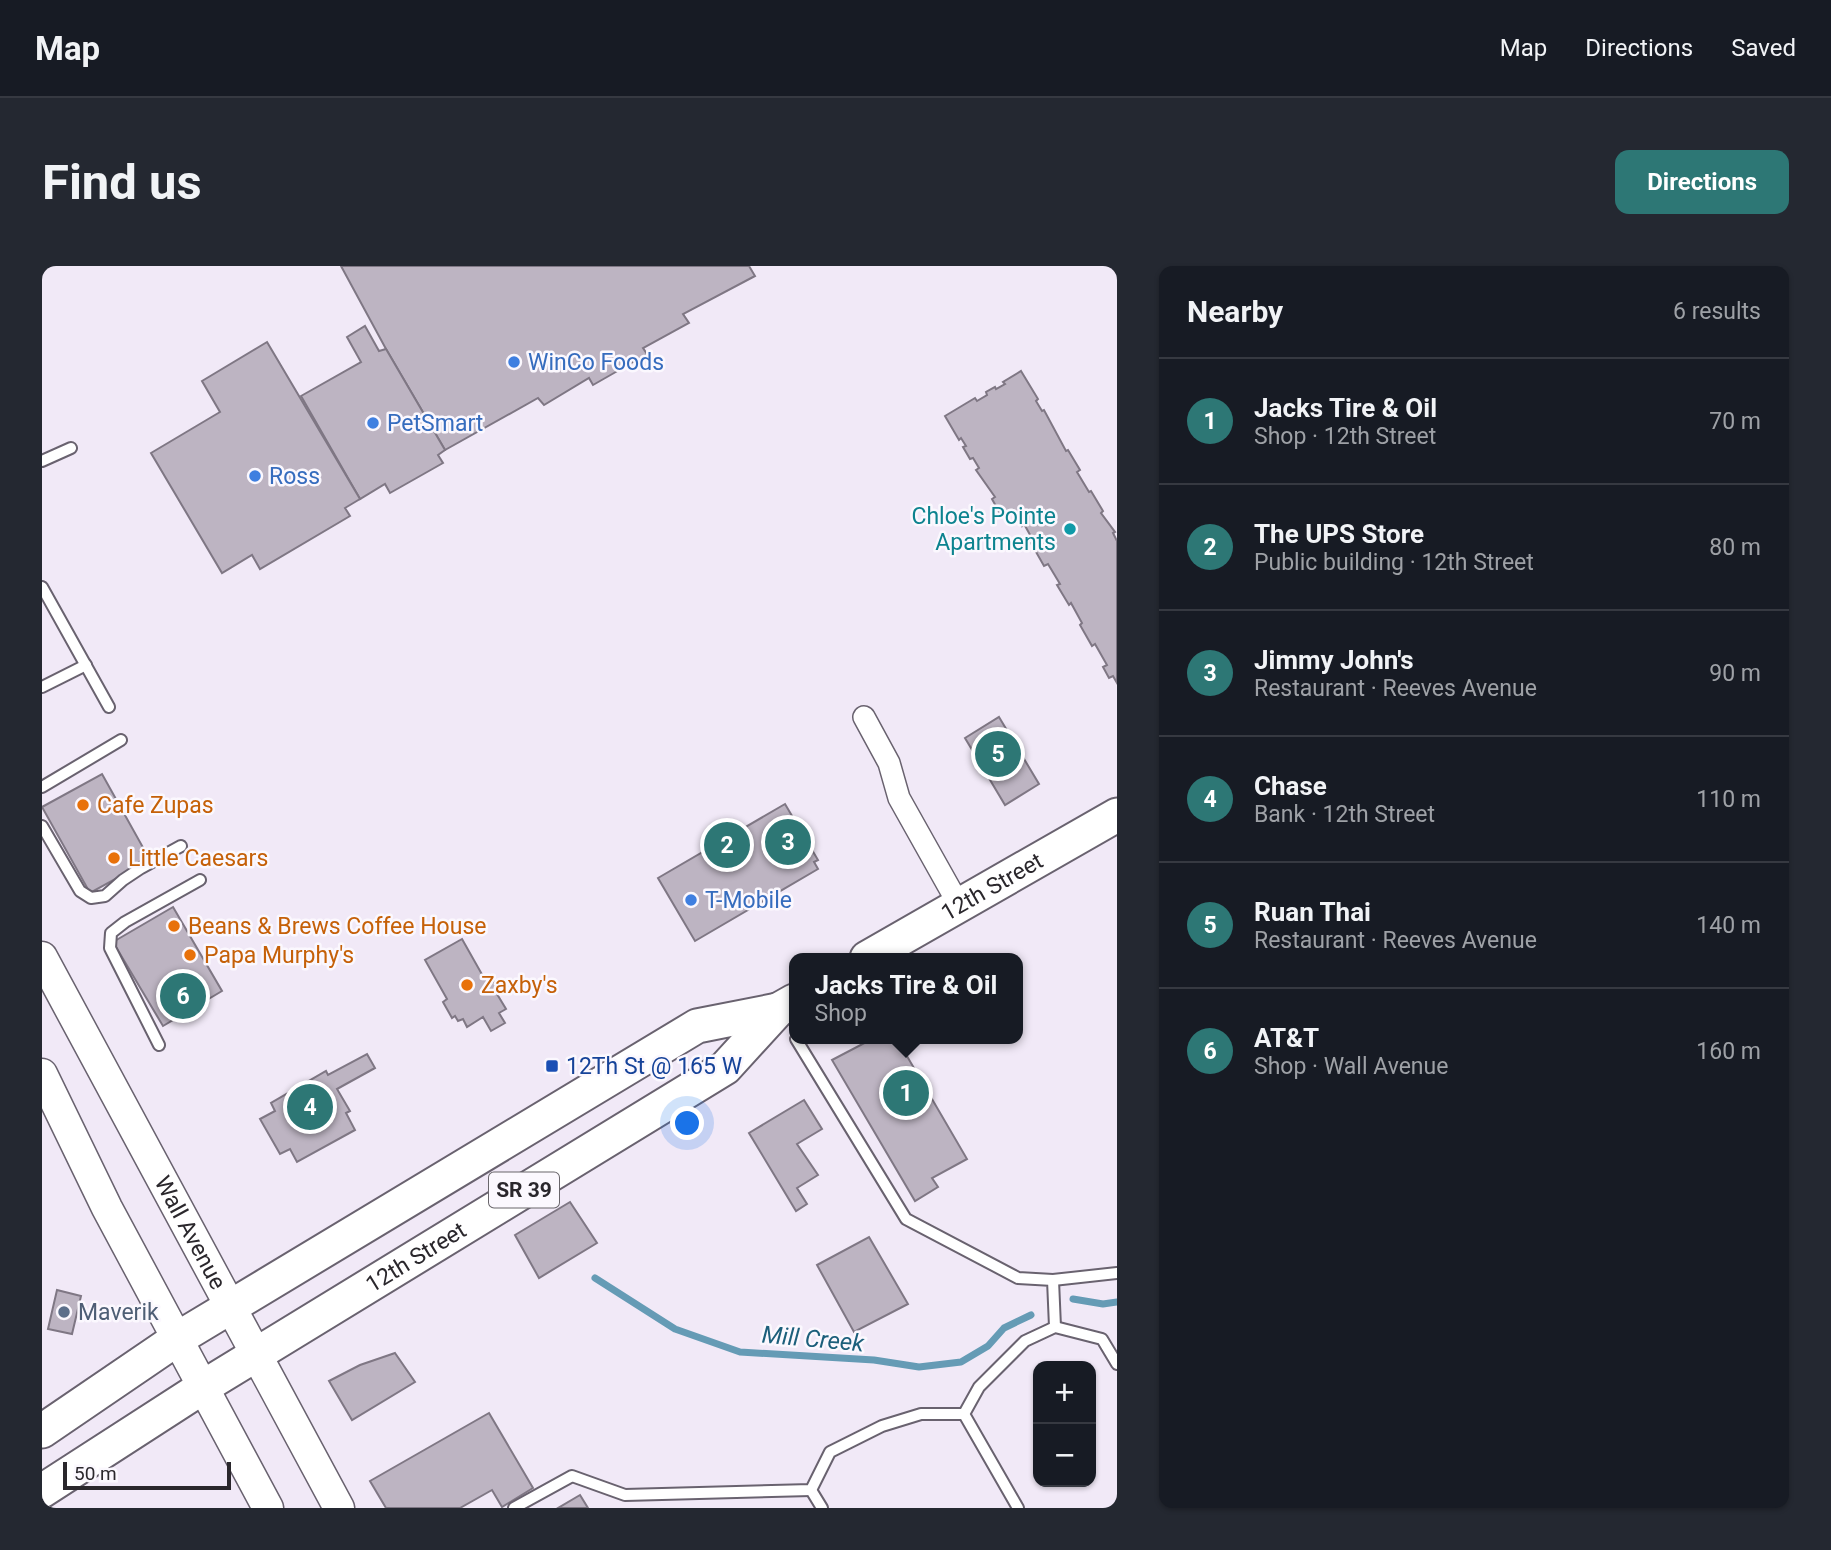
<!DOCTYPE html>
<html lang="en">
<head>
<meta charset="utf-8">
<style>
  :root { --surface:#171b24; --page:#242831; --text:#f1f3f6; --muted:#9ea1a6; --line:#363941; --accent:#2d7775 }
  body { margin:0; font-family:Roboto,sans-serif; background:var(--page); color:var(--text) }
  .controls { position:absolute; right:21px; bottom:21px; display:grid; overflow:hidden; border-radius:14px; box-shadow:0 2px 5px #0004 }
  .controls button { width:63px; height:63px; display:grid; place-items:center; padding:0; border:0; border-bottom:2px solid var(--line); background:var(--surface); color:var(--text); font:35px sans-serif }
  .scale { position:absolute; left:21px; bottom:18px; width:168px; box-sizing:border-box; padding-left:7px; border:4px solid #2a272c; border-top:0; font-size:19px; line-height:24px; white-space:nowrap; color:#2a272c; -webkit-text-stroke:5px #fbf8fe; paint-order:stroke }
  .you { position:absolute; left:646px; top:858px; width:24px; height:24px; margin:-18px; border:5px solid #fff; border-radius:50%; background:#1a73e8; box-shadow:0 0 0 10px #1a73e833 }
  .badge { display:grid; place-items:center; width:46px; height:46px; border-radius:50%; background:var(--accent); color:#fff; font-size:23px; font-weight:700 }
  .pin { position:absolute; translate:-50% -50%; border:4px solid #fff; box-shadow:0 2px 7px #0006 }
  .popup { position:absolute; left:747px; top:687px; width:234px; height:91px; box-sizing:border-box; display:grid; place-content:center; border-radius:14px; background:var(--surface); filter:drop-shadow(0 2px 5px #0005); font-size:23px; white-space:nowrap; color:var(--muted) }
  .popup b { font-size:26px; color:var(--text) }
  .popup::after { content:''; position:absolute; left:50%; top:100%; margin-left:-14px; border:14px solid transparent; border-top-color:var(--surface) }
  .list { margin:0; padding:0; list-style:none }
  h2 { display:flex; justify-content:space-between; align-items:center; height:91px; margin:0; padding:0 28px; font-size:30px }
  h2 small { font-size:23px; font-weight:400; color:var(--muted) }
  .list li { display:grid; grid-template-columns:46px 1fr auto; gap:21px; align-items:center; box-sizing:border-box; height:126px; padding:0 28px; border-top:2px solid var(--line) }
  .list b { display:block; font-size:26px; white-space:nowrap }
  .list p { margin:0; font-size:23px; white-space:nowrap; color:var(--muted) }
  .list em { font-size:23px; font-style:normal; color:var(--muted) }
  .map { position:relative; flex:none; width:1075px; height:1242px; overflow:hidden; border-radius:14px }
  header { display:flex; align-items:center; gap:42px; box-sizing:border-box; height:98px; padding:0 35px; background:var(--surface); border-bottom:2px solid var(--line) }
  header strong { font-size:33px }
  nav { display:flex; gap:38px; margin-inline-start:auto; font-size:24px }
  .intro { display:flex; align-items:center; justify-content:space-between; box-sizing:border-box; height:168px; padding:0 42px }
  h1 { margin:0; font-size:49px }
  .button { padding:18px 32px; border-radius:14px; background:var(--accent); color:#fff; font-size:24px; font-weight:700 }
  main { display:flex; gap:42px; padding:0 42px }
  aside { flex:1; background:var(--surface); border-radius:14px; box-shadow:0 2px 5px #0004 }
  .map>svg:first-child { display:block }
</style>
</head>
<body>
<header>
<strong>Map</strong>
<nav><a>Map</a><a>Directions</a><a>Saved</a></nav>
</header>
<div class="intro"><h1>Find us</h1><a class="button">Directions</a></div>
<main>
<div class="map">
<svg width="1075" height="1242" viewBox="0 0 1075 1242">
  <rect width="100%" height="100%" fill="#f1e9f7"/>
  <g fill="none" stroke-linecap="round" stroke-linejoin="round">
    <g stroke="#659bb5" stroke-width="7">
      <polyline points="553,1012 633,1063 698,1086 832,1094 877,1101 919,1096 946,1080 962,1062 989,1049"/>
      <polyline points="1031,1033 1061,1038 1075,1036"/>
    </g>
  </g>
  <g fill="#bdb4c2" stroke="#7f7784" stroke-width="2">
    <polygon points="299,0 707,0 713,10 641,48 647,57 601,82 605,88 579,103 551,119 547,112 502,139 496,132 403,184 344,83"/>
    <polygon points="323,60 337,85 344,83 403,184 396,189 401,197 348,227 343,218 318,233 259,130 319,96 305,71"/>
    <polygon points="225,76 318,233 303,242 308,250 218,303 210,289 180,307 109,187 178,146 160,115"/>
    <polygon points="979,105 996,133 994,135 1000,145 1002,144 1024,185 1026,184 1038,204 1035,206 1047,226 1049,225 1061,245 1059,247 1073,266 1071,267 1075,275 1075,417 1071,410 1067,412 1061,401 1065,399 1053,378 1050,380 1038,359 1040,357 1029,337 1027,339 1015,319 1018,318 1006,298 1002,300 989,277 992,276 982,258 980,260 971,244 960,251 950,233 953,231 934,204 937,202 931,192 928,193 921,181 924,180 919,172 917,174 903,150 933,132 935,135 945,129 944,126 953,121 954,123 963,118 961,116"/>
    <polygon points="957,451 997,518 963,539 923,472"/>
    <polygon points="60,508 108,594 48,627 0,541"/>
    <polygon points="743,538 776,594 772,596 776,603 653,675 616,612"/>
    <polygon points="131,641 180,725 121,760 71,676"/>
    <polygon points="420,673 442,712 448,709 458,726 455,728 464,743 457,747 463,757 449,765 441,751 425,761 421,753 416,755 413,750 410,752 401,736 405,733 383,694"/>
    <polygon points="830,773 855,773 925,893 890,912 896,921 873,935 790,794"/>
    <polygon points="325,788 333,802 295,823 308,845 304,847 313,864 255,896 248,883 238,888 218,853 233,845 229,837 284,805 286,809"/>
    <polygon points="762,834 780,863 755,878 776,909 755,922 765,938 754,945 707,867"/>
    <polygon points="528,936 555,977 497,1012 473,969"/>
    <polygon points="827,971 866,1038 812,1066 775,999"/>
    <polygon points="15,1024 39,1030 30,1068 6,1063"/>
    <polygon points="353,1087 373,1116 310,1154 287,1115 318,1099"/>
    <polygon points="447,1147 491,1222 460,1241 450,1224 418,1242 344,1242 328,1215"/>
    <polygon points="538,1229 546,1242 516,1242"/>
  </g>
  <g fill="none" stroke-linecap="round" stroke-linejoin="round">
    <g stroke="#69626f" stroke-width="14">
      <g id="service">
        <polyline points="0,195 29,182"/>
        <polyline points="0,321 67,441"/>
        <polyline points="0,421 44,399"/>
        <polyline points="0,521 79,474"/>
        <polyline points="0,560 38,625 49,632 63,630 81,614 99,602 139,580"/>
        <polyline points="754,773 864,953 976,1012 1011,1014 1013,1061"/>
        <polyline points="117,779 68,682 69,667 83,656 158,614"/>
        <polyline points="1011,1014 1075,1007"/>
        <polyline points="769,1224 780,1242"/>
        <polyline points="472,1242 530,1210 583,1229 769,1224 788,1186 840,1160 879,1148 922,1148"/>
        <polyline points="976,1242 922,1148 937,1121 983,1075 1013,1061 1060,1073 1075,1098"/>
      </g>
    </g>
    <g stroke="#69626f" stroke-width="24">
      <polyline id="minor" points="822,451 847,497 857,532 917,639"/>
    </g>
    <g stroke="#69626f" stroke-width="33">
      <g id="secondary">
        <path id="s1" d="M0 691 297 1242"/>
        <polyline points="0,808 65,942 226,1242"/>
      </g>
    </g>
    <g stroke="#69626f" stroke-width="37">
      <g id="primary">
        <path id="s2" d="M825 692 1075 549"/>
        <polyline points="0,1165 135,1073 655,760 736,744"/>
        <path id="s3" d="M0 1225 161 1121 683 802 736 744 752 735"/>
      </g>
    </g>
    <use href="#service" stroke="#fff" stroke-width="10"/>
    <use href="#minor" stroke="#fff" stroke-width="21"/>
    <use href="#secondary" stroke="#fff" stroke-width="30"/>
    <use href="#primary" stroke="#fff" stroke-width="33"/>
  </g>
  <g fill="#3f7fe0" stroke="#fbf8fe" stroke-width="2.5">
    <circle cx="472" cy="96" r="7"/>
    <circle cx="331" cy="157" r="7"/>
    <circle cx="213" cy="210" r="7"/>
    <circle cx="649" cy="634" r="7"/>
  </g>
  <circle fill="#0f9aa8" stroke="#fbf8fe" stroke-width="2.5" cx="1028" cy="263" r="7"/>
  <g fill="#e8710a" stroke="#fbf8fe" stroke-width="2.5">
    <circle cx="41" cy="539" r="7"/>
    <circle cx="72" cy="592" r="7"/>
    <circle cx="132" cy="660" r="7"/>
    <circle cx="148" cy="689" r="7"/>
    <circle cx="425" cy="719" r="7"/>
  </g>
  <rect fill="#1a4fb4" stroke="#fbf8fe" stroke-width="2.5" x="503" y="793" width="14" height="14" rx="3.5"/>
  <circle fill="#5c6f8a" stroke="#fbf8fe" stroke-width="2.5" cx="22" cy="1046" r="7"/>
  <g text-anchor="middle" dominant-baseline="central" stroke-width="5" stroke-linejoin="round" paint-order="stroke">
    <rect fill="#fbf8fe" stroke="#69666b" stroke-width="2" x="447" y="906.5" width="70" height="35" rx="5"/>
    <g font-size="21" font-weight="bold" fill="#2a272c">
      <text x="482" y="924">SR 39</text>
    </g>
    <g font-size="23" fill="#366cbe" stroke="#fbf8fe" text-anchor="start">
      <text x="486" y="96">WinCo Foods</text>
      <text x="345" y="157">PetSmart</text>
      <text x="227" y="210">Ross</text>
      <text x="663" y="634">T-Mobile</text>
    </g>
    <g font-size="23" fill="#0d838f" stroke="#fbf8fe" text-anchor="end">
      <text x="1014" y="250">Chloe's Pointe<tspan x="1014" dy="26">Apartments</tspan></text>
    </g>
    <g font-size="23" fill="#c56008" stroke="#fbf8fe" text-anchor="start">
      <text x="55" y="539">Cafe Zupas</text>
      <text x="86" y="592">Little Caesars</text>
      <text x="146" y="660">Beans &amp; Brews Coffee House</text>
      <text x="162" y="689">Papa Murphy's</text>
      <text x="439" y="719">Zaxby's</text>
    </g>
    <g font-size="23" fill="#2a272c" stroke="#fbf8fe">
      <text stroke="none"><textPath href="#s2" startOffset="144">12th Street</textPath></text>
      <text stroke="none"><textPath href="#s1" startOffset="313">Wall Avenue</textPath></text>
      <text stroke="none"><textPath href="#s3" startOffset="441">12th Street</textPath></text>
    </g>
    <g font-size="23" fill="#164399" stroke="#fbf8fe" text-anchor="start">
      <text x="524" y="800">12Th St @ 165 W</text>
    </g>
    <g font-size="23" fill="#4e5e75" stroke="#fbf8fe" text-anchor="start">
      <text x="36" y="1046">Maverik</text>
    </g>
    <g font-size="24" font-style="italic" fill="#1c5f7b" stroke="#fbf8fe">
      <text transform="translate(771 1073) rotate(5)">Mill Creek</text>
    </g>
  </g>
</svg>
<div class="controls">
<button>+</button>
<button>−</button>
</div>
<div class="scale">50 m</div>
<div class="you"></div>
<div class="pin badge" style="left:864px;top:827px">1</div>
<div class="popup"><b>Jacks Tire &amp; Oil</b>Shop</div>
<div class="pin badge" style="left:685px;top:579px">2</div>
<div class="pin badge" style="left:746px;top:576px">3</div>
<div class="pin badge" style="left:268px;top:841px">4</div>
<div class="pin badge" style="left:956px;top:488px">5</div>
<div class="pin badge" style="left:141px;top:730px">6</div>
</div>
<aside>
<h2>Nearby<small>6 results</small></h2>
<ul class="list">
<li><span class="badge">1</span><div><b>Jacks Tire &amp; Oil</b><p>Shop · 12th Street</p></div><em>70 m</em></li>
<li><span class="badge">2</span><div><b>The UPS Store</b><p>Public building · 12th Street</p></div><em>80 m</em></li>
<li><span class="badge">3</span><div><b>Jimmy John's</b><p>Restaurant · Reeves Avenue</p></div><em>90 m</em></li>
<li><span class="badge">4</span><div><b>Chase</b><p>Bank · 12th Street</p></div><em>110 m</em></li>
<li><span class="badge">5</span><div><b>Ruan Thai</b><p>Restaurant · Reeves Avenue</p></div><em>140 m</em></li>
<li><span class="badge">6</span><div><b>AT&amp;T</b><p>Shop · Wall Avenue</p></div><em>160 m</em></li>
</ul>
</aside>
</main>
</body>
</html>
